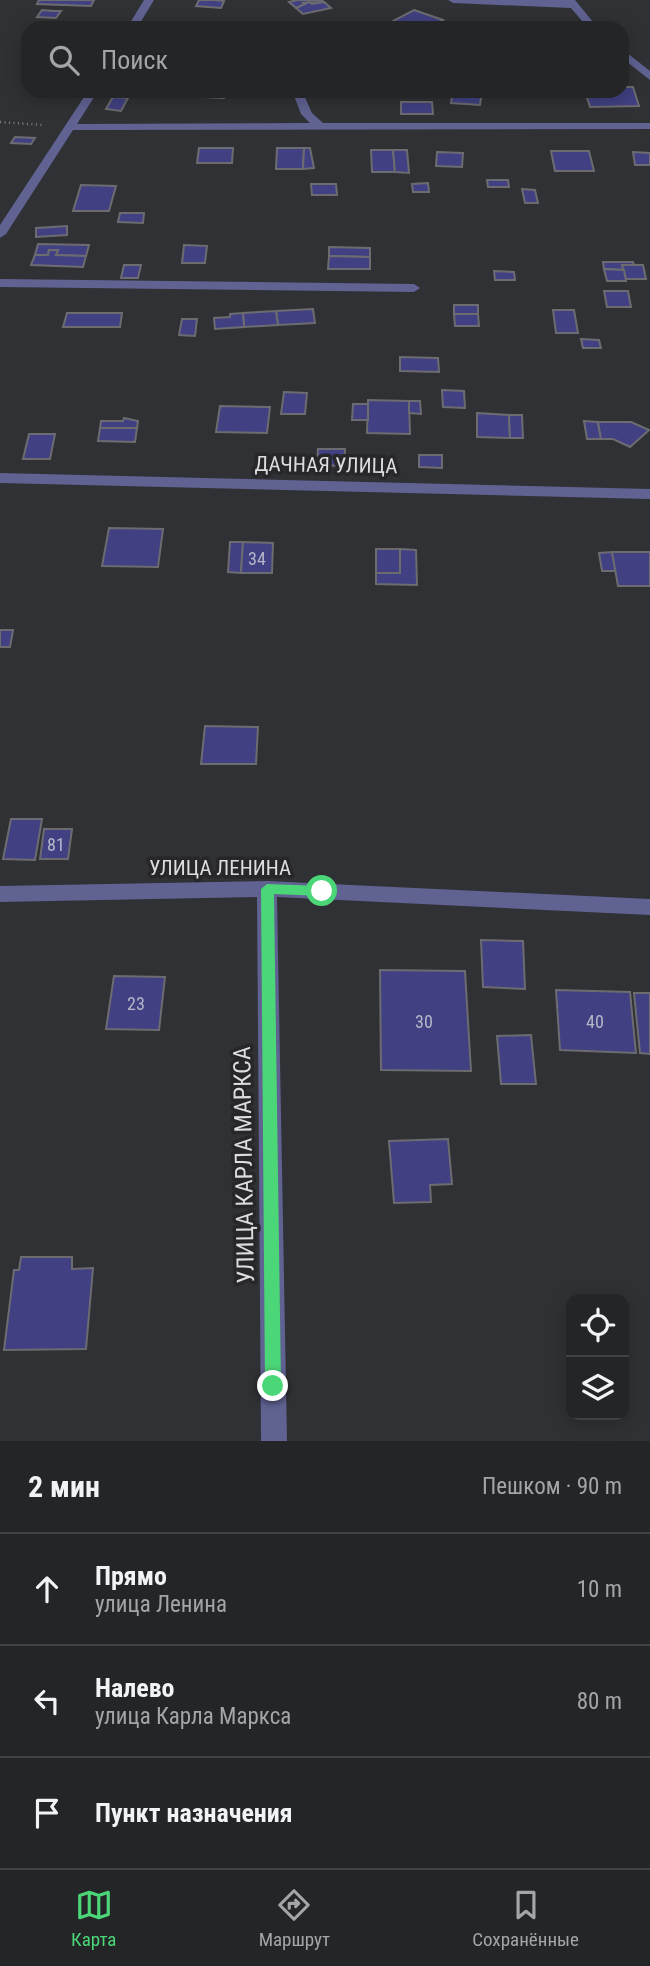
<!DOCTYPE html>
<html lang="ru">
<head>
<meta charset="utf-8">
<style>
  :root { --surface:#242527; --page:#2c2d2f; --text:#f1f3f6; --muted:#a3a5a7; --line:#414244; --accent:#4bd677 }
  body { margin:0; font-family:"Roboto Condensed",sans-serif; background:var(--page); color:var(--text) }
  .controls { position:absolute; right:21px; bottom:21px; display:grid; overflow:hidden; border-radius:14px; box-shadow:0 4px 18px #0003 }
  .controls button { width:63px; height:63px; display:grid; place-items:center; padding:0; border:0; border-bottom:2px solid var(--line); background:var(--surface); color:var(--text); font:35px sans-serif }
  .stop { position:absolute; width:21px; height:21px; margin:-16px; border:5px solid #4bd677; border-radius:50%; background:#fff }
  .stop.end { background:#4bd677; border-color:#fff; box-shadow:0 2px 7px #0008 }
  .list { margin:0; padding:0; list-style:none }
  h2 { display:flex; justify-content:space-between; align-items:center; height:91px; margin:0; padding:0 28px; font-size:30px }
  h2 small { font-size:23px; font-weight:400; color:var(--muted) }
  .list li { display:grid; grid-template-columns:46px 1fr auto; gap:21px; align-items:center; box-sizing:border-box; height:112px; padding:0 28px; border-top:2px solid var(--line) }
  .list b { display:block; font-size:26px; white-space:nowrap }
  .list p { margin:0; font-size:23px; white-space:nowrap; color:var(--muted) }
  .list em { font-size:23px; font-style:normal; color:var(--muted) }
  .icon { flex:none; width:38px; height:38px; fill:none; stroke:currentColor; stroke-width:2; stroke-linecap:round; stroke-linejoin:round }
  .map { position:relative; flex:none; width:650px; height:1441px; overflow:hidden }
  .search { position:absolute; background:var(--surface); box-shadow:0 4px 18px #0003; left:21px; right:21px; top:21px; height:77px; display:flex; align-items:center; gap:18px; box-sizing:border-box; padding:0 24px; border-radius:21px; color:var(--muted); font-size:26px }
  .sheet { height:427px; background:var(--surface) }
  nav { display:flex; justify-content:space-around; align-items:center; box-sizing:border-box; height:98px; border-top:2px solid var(--line); background:var(--surface); font-size:19px; color:var(--muted) }
  nav a { display:grid; justify-items:center; gap:4px }
  nav .on { color:var(--accent) }
  .map>svg:first-child { display:block }
</style>
</head>
<body>
<div class="map">
<svg width="650" height="1441" viewBox="0 0 650 1441">
  <rect width="100%" height="100%" fill="#303134"/>
  <g fill="#404082" stroke="#6c6c70" stroke-width="2">
    <polygon points="39,0 94,0 91,6 37,4"/>
    <polygon points="199,0 214,0 224,1 221,8 196,6"/>
    <polygon points="297,0 321,0 324,2 303,3 306,6 296,8 289,2"/>
    <polygon points="309,2 312,4 324,2 331,8 303,14 296,8"/>
    <polygon points="42,10 54,11 61,11 56,18 37,17"/>
    <polygon points="414,10 443,20 427,28 412,28 393,21"/>
    <polygon points="622,87 633,87 639,106 590,107 585,91 622,91"/>
    <polygon points="207,91 226,91 224,98 205,97"/>
    <polygon points="453,91 482,91 480,105 451,103"/>
    <polygon points="113,97 128,98 121,111 106,109"/>
    <polygon points="401,102 432,102 433,114 401,114"/>
    <polygon points="15,137 35,138 31,144 11,143"/>
    <polygon points="199,148 233,148 232,163 197,163"/>
    <polygon points="277,148 304,148 303,169 276,169"/>
    <polygon points="304,148 310,148 314,168 303,169"/>
    <polygon points="371,150 393,150 395,172 372,172"/>
    <polygon points="393,150 407,150 409,173 395,172"/>
    <polygon points="551,151 589,151 594,171 555,171"/>
    <polygon points="437,152 463,153 462,167 436,166"/>
    <polygon points="633,152 650,153 650,165 635,165"/>
    <polygon points="487,180 508,180 509,187 488,187"/>
    <polygon points="428,183 429,192 413,192 412,184"/>
    <polygon points="311,184 336,184 337,195 312,195"/>
    <polygon points="81,185 116,186 109,211 73,211"/>
    <polygon points="522,189 535,190 538,203 525,203"/>
    <polygon points="120,213 144,213 143,223 118,222"/>
    <polygon points="67,226 67,235 36,237 36,228"/>
    <polygon points="38,244 89,245 86,256 56,255 58,250 49,250 48,255 35,255"/>
    <polygon points="184,245 207,246 205,263 182,263"/>
    <polygon points="329,247 370,248 370,257 329,256"/>
    <polygon points="49,250 58,250 56,255 86,256 83,267 31,265 35,255 48,255"/>
    <polygon points="329,256 370,257 370,269 328,269"/>
    <polygon points="603,262 633,262 634,265 622,265 624,270 604,269"/>
    <polygon points="124,265 141,265 138,278 121,278"/>
    <polygon points="622,265 643,265 646,279 626,279"/>
    <polygon points="604,269 624,270 626,281 607,281"/>
    <polygon points="494,271 514,272 515,280 495,280"/>
    <polygon points="604,291 628,291 631,307 607,307"/>
    <rect x="454" y="305" width="24" height="9"/>
    <polygon points="313,309 315,323 278,325 276,311"/>
    <polygon points="553,310 574,310 578,333 556,333"/>
    <polygon points="276,311 278,325 244,327 243,313"/>
    <polygon points="67,313 122,313 120,327 63,327"/>
    <polygon points="243,313 244,327 215,329 214,318 230,317 230,314"/>
    <polygon points="454,314 478,314 479,326 455,326"/>
    <polygon points="182,319 197,319 195,336 179,335"/>
    <polygon points="581,339 599,340 601,348 583,348"/>
    <polygon points="400,357 438,358 439,372 400,371"/>
    <polygon points="442,390 464,391 465,408 443,407"/>
    <polygon points="284,392 307,393 305,414 281,414"/>
    <polygon points="368,400 409,401 410,434 367,433"/>
    <polygon points="409,401 420,401 421,414 409,413"/>
    <polygon points="353,404 368,404 368,420 352,420"/>
    <polygon points="220,406 270,407 267,433 216,432"/>
    <polygon points="477,413 509,415 510,438 477,437"/>
    <polygon points="509,415 522,415 523,438 510,438"/>
    <polygon points="124,418 138,421 137,428 100,428 101,421 123,421"/>
    <polygon points="584,421 598,422 601,439 587,439"/>
    <polygon points="598,422 631,422 649,430 630,447 613,439 601,439"/>
    <polygon points="100,428 137,428 135,442 98,441"/>
    <polygon points="29,434 55,434 50,459 23,459"/>
    <polygon points="318,449 345,449 344,466 317,465"/>
    <polygon points="419,455 442,455 442,468 419,467"/>
    <polygon points="109,528 163,529 158,567 102,566"/>
    <polygon points="230,542 243,542 241,573 228,572"/>
    <polygon points="243,542 273,543 272,573 241,573"/>
    <rect x="376" y="549" width="24" height="24"/>
    <polygon points="400,549 416,550 417,585 376,584 376,573 400,573"/>
    <polygon points="612,552 616,571 602,571 599,553"/>
    <polygon points="612,552 650,552 650,586 618,586"/>
    <polygon points="0,630 13,630 10,647 0,647"/>
    <polygon points="205,726 258,727 256,764 201,764"/>
    <polygon points="11,819 42,819 35,860 3,859"/>
    <polygon points="44,829 72,829 68,859 40,859"/>
    <polygon points="481,940 523,941 525,989 483,987"/>
    <polygon points="380,970 465,971 471,1071 381,1070"/>
    <polygon points="114,976 165,977 159,1030 106,1029"/>
    <polygon points="556,990 630,992 636,1053 560,1050"/>
    <polygon points="634,993 650,993 650,1054 640,1053"/>
    <polygon points="531,1035 536,1084 501,1084 497,1036"/>
    <polygon points="448,1139 452,1184 430,1185 431,1202 394,1203 389,1141"/>
    <polygon points="21,1257 72,1257 72,1269 93,1268 86,1349 4,1350 14,1270 19,1270"/>
  </g>
  <g fill="none" stroke-linecap="round" stroke-linejoin="round">
    <polyline stroke="#7e7f81" stroke-width="2.5" stroke-dasharray="1 3.5" stroke-linecap="butt" points="0,122 43,125"/>
    <g fill="#606292" fill-rule="evenodd">
      <polygon points="144,0 154,0 137,28 127,28"/>
      <polygon points="448,0 575,0 598,28 588,28 571,8 453,3"/>
      <polygon points="622,49 650,71 650,80 622,58"/>
      <polygon points="88,91 98,91 77,124 310,123 301,114 293,93 302,91 312,113 323,123 650,123 650,129 73,130 6,234 0,238 0,225"/>
      <polygon points="0,279 414,284 420,288 414,292 0,287"/>
      <polygon points="0,473 650,489 650,499 0,483"/>
      <polygon points="267,881 650,899 650,915 277,897 287,1441 261,1441 257,897 0,902 0,886"/>
    </g>
  </g>
  <polygon fill="#4bd677" points="267,884 322,886 328,891 322,896 274,894 281,1386 279,1391 273,1394 268,1391 265,1386 261,889"/>
  <g text-anchor="middle" dominant-baseline="central" stroke-width="7" stroke-linejoin="round" paint-order="stroke">
    <g font-size="18" fill="#b6b6c8">
      <text x="257" y="558">34</text>
      <text x="56" y="844">81</text>
      <text x="136" y="1003">23</text>
      <text x="424" y="1021">30</text>
      <text x="595" y="1021">40</text>
    </g>
    <g font-size="21" fill="#dddddf" stroke="#27272a">
      <text transform="translate(326 465) rotate(1)">ДАЧНАЯ УЛИЦА</text>
      <text x="220" y="868">УЛИЦА ЛЕНИНА</text>
    </g>
    <g font-size="24" fill="#dddddf" stroke="#27272a">
      <text transform="translate(244 1165) rotate(-91)">УЛИЦА КАРЛА МАРКСА</text>
    </g>
  </g>
</svg>
<div class="controls">
<button><svg class="icon" aria-label="locate" viewBox="0 0 24 24"><circle cx="12" cy="12" r="6"/><path d="M12 2v4M12 18v4M2 12h4M18 12h4"/></svg></button>
<button><svg class="icon" aria-label="layers" viewBox="0 0 24 24"><path d="M12 4l9 5-9 5-9-5zM3 14l9 5 9-5"/></svg></button>
</div>
<div class="stop" style="left:322px;top:891px"></div>
<div class="stop end" style="left:273px;top:1386px"></div>
<div class="search"><svg class="icon" aria-label="search" viewBox="0 0 24 24"><circle cx="10" cy="10" r="6"/><path d="M15 15l6 6"/></svg>Поиск</div>
</div>
<section class="sheet">
<h2>2 мин<small>Пешком · 90 m</small></h2>
<ul class="list">
<li><svg class="icon" aria-label="ahead" viewBox="0 0 24 24"><path d="M12 20V5M6 11l6-6 6 6"/></svg><div><b>Прямо</b><p>улица Ленина</p></div><em>10 m</em></li>
<li><svg class="icon" aria-label="left" viewBox="0 0 24 24"><path d="M17 20v-9H6M10 6l-5 5 5 5"/></svg><div><b>Налево</b><p>улица Карла Маркса</p></div><em>80 m</em></li>
<li><svg class="icon" aria-label="arrive" viewBox="0 0 24 24"><path d="M6 21V4h12l-3 4 3 4H6"/></svg><div><b>Пункт назначения</b></div></li>
</ul>
</section>
<nav>
<a class="on"><svg class="icon" aria-label="map" viewBox="0 0 24 24"><path d="M3 6l6-2 6 2 6-2v14l-6 2-6-2-6 2zM9 4v14M15 6v14"/></svg>Карта</a>
<a><svg class="icon" aria-label="directions" viewBox="0 0 24 24"><path d="M12 3l9 9-9 9-9-9zM9 14v-3h6M13 9l2 2-2 2"/></svg>Маршрут</a>
<a><svg class="icon" aria-label="saved" viewBox="0 0 24 24"><path d="M7 4h10v16l-5-4-5 4z"/></svg>Сохранённые</a>
</nav>
</body>
</html>
